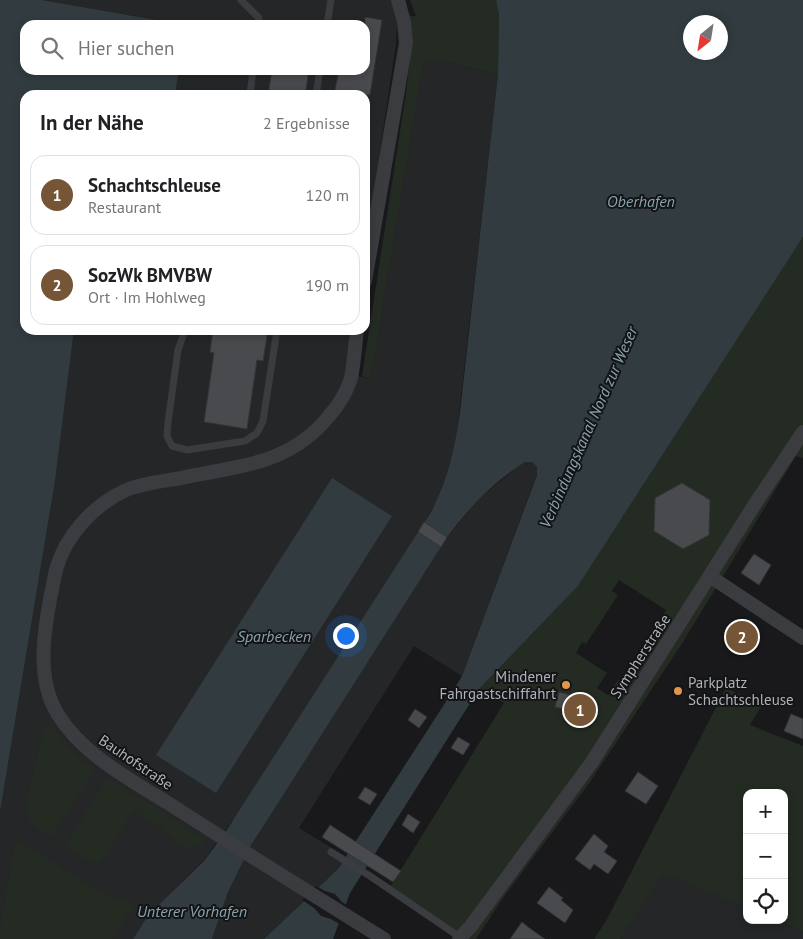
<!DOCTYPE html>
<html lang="de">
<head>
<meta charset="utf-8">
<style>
  :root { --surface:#fff; --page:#f6f6f6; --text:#202124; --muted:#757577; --line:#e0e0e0; --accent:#765536 }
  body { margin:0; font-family:"PT Sans",sans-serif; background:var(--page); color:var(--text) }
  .controls { position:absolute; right:15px; bottom:15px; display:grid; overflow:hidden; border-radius:10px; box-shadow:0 2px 8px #0003 }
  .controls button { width:45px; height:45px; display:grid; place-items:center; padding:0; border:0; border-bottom:1px solid var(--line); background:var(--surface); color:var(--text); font:25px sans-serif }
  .compass { position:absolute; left:683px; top:15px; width:45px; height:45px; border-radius:50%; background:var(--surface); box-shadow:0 2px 8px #0003; rotate:210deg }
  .you { position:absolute; left:345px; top:635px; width:18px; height:18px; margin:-12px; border:4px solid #fff; border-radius:50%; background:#1a73e8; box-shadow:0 0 0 8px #1a73e833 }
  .badge { display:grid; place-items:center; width:32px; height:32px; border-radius:50%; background:var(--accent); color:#fff; font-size:16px; font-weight:700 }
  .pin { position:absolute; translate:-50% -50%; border:2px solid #fff; box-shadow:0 1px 5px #0006 }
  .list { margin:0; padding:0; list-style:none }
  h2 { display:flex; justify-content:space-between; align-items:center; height:65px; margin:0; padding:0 20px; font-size:21px }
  h2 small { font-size:16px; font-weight:400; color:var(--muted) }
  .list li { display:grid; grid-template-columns:32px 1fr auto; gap:15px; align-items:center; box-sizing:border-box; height:80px; margin:0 10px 10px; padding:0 10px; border:1px solid var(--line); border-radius:15px }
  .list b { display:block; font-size:19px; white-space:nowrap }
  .list p { margin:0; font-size:16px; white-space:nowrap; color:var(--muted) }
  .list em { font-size:16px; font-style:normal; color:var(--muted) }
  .icon { flex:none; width:28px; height:28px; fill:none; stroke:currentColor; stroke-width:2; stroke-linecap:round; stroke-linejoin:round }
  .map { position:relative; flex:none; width:803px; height:939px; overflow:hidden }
  .search { position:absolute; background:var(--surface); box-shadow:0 2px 8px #0003; left:20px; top:20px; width:350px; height:55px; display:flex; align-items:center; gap:12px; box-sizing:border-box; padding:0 18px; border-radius:15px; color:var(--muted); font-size:19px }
  .panel { position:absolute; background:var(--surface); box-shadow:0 2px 8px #0003; left:20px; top:90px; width:350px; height:245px; border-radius:15px }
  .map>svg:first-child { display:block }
</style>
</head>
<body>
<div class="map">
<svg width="803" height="939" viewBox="0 0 803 939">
  <rect width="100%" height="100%" fill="#19191b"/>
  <g fill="#252628">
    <polygon points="42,0 393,0 397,24 396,44 365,250 365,95 175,95 179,70 365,70 365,25 185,25"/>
    <polygon points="424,61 443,61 498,74 455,449 440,495 421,528 444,542 475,502 516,468 525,461 532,462 537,467 538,471 462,676 414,646 299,828 345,856 338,869 264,939 212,939 228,892 242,862 261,829 237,814 204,860 149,914 133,939 0,939 0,812 55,481 74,330 353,330 346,373 371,379"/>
    <polygon points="663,872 747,908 747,920 776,920 803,932 803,939 621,939"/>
  </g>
  <g fill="#242b23" fill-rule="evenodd">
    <polygon points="410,0 496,0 499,15 498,74 443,61 424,61 371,379 362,376 406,93 412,42 410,16 416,16"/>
    <path d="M803 237V458L796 456 683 642 590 782 503 898 476 939H461L389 889 504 703 479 689 578 586ZM619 580 666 610 620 681 618 680 608 695 597 688 607 673 576 653 582 642 586 644 618 595 612 591Z"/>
    <polygon points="726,688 762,705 750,725 803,746 803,932 776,920 784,920 784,793 747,793 747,908 663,873 621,939 594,939 606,921"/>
    <polygon points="52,726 75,754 95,769 51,837 31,823 25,809 42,735 47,727"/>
    <polygon points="108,778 206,839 200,846 189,849 180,844 160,828 133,811 102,861 95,865 68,849 66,844"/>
    <polygon points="16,839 102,893 135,904 112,939 0,939 0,928"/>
  </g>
  <g fill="#323c40" fill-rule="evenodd">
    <polygon points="0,0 42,0 185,25 25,25 25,70 179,70 175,95 25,95 25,330 74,330 55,481 0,812"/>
    <path d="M496 0H803V237L578 586 479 689 350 893 333 939H264L338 869 456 686 462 676 537 475V467L532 462H525C491 484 467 509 444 542L250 847 228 892 212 939H133L149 914 204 861 226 831 431 512C448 480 455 448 460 412L498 74 499 15ZM690 22H720V52H690Z"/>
    <polygon points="332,478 392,516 216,793 156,755"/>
  </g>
  <polygon fill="#19191b" points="316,886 325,891 335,894 342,902 348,906 341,925 331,919 321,916 314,908 302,900"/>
  <g fill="#484a4d" stroke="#333437">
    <polygon points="365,17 382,20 370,95 334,95 339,70 365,70"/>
    <polygon points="272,70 309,70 305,95 268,95"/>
    <polygon points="213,330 268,330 263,361 257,360 247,429 204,422 214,353 210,352"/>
    <polygon points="682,483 710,500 709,535 683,549 654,531 655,498"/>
    <polygon points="424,522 447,537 441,547 418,532"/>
    <polygon points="754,554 771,565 759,585 741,573"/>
    <polygon points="739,621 758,633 747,651 728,639"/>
    <polygon points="559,692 584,698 580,713 555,707"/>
    <polygon points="415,709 427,717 419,728 408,720"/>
    <polygon points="791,714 803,719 803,739 784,731"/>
    <polygon points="458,737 470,744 463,755 451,748"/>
    <polygon points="638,772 658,786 646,804 625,791"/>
    <polygon points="365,787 377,794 370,805 358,798"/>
    <polygon points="408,814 420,822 413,833 402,825"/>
    <polygon points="330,825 401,871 393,882 322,837"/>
    <polygon points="594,834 608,846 604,852 617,861 608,874 594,864 590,870 575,859"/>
    <polygon points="549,887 563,898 561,900 573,910 565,923 537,903"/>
    <polygon points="522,922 528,927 545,939 510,939"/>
  </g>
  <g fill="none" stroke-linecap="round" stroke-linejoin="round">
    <g stroke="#3a3c40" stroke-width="7">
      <polyline points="241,0 259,18 259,25"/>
      <polyline points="327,25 331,0"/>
      <polyline points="250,95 253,70"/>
      <polyline points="316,95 320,70"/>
      <polyline points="185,330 178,350 168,422 167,436 172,446 187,450 245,441 257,433 263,421 277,330"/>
      <polyline points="331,852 370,876 461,938"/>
    </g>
    <g stroke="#3a3c40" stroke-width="14">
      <polyline points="365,281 406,43 404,22 398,0"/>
      <path d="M357 330C355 346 354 363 351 378 347 391 338 406 329 416 290 465 237 466 181 478 165 481 137 484 124 491 93 506 65 536 56 570 54 578 53 586 51 594 44 631 36 678 57 713 84 758 139 784 182 812 249 855 316 897 384 939"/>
      <polyline points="711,577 803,638"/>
      <polyline points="459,939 471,926 592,762 755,504 803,432"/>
    </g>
  </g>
  <g fill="#e0954c" stroke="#141416" stroke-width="2">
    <circle cx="566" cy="685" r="5"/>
    <circle cx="678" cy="691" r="5"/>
  </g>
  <g text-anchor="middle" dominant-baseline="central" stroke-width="4" stroke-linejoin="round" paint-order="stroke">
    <g font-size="15" fill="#adb3b9" stroke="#141416">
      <text transform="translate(640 656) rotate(-57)">Sympherstraße</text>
      <text transform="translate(136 762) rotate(34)">Bauhofstraße</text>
    </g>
    <g font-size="15" fill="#adb3b9" stroke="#141416" text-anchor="end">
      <text x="556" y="676">Mindener<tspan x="556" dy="17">Fahrgastschiffahrt</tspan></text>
      <text x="688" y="682" text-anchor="start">Parkplatz<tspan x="688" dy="17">Schachtschleuse</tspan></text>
    </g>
    <g font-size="16" font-style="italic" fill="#88a4b0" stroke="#141416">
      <text x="641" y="201">Oberhafen</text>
      <text transform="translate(588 427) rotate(-66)">Verbindungskanal Nord zur Weser</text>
      <text x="274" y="636">Sparbecken</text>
      <text x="192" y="911">Unterer Vorhafen</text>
    </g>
  </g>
</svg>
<div class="controls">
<button>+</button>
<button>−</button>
<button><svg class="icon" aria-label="locate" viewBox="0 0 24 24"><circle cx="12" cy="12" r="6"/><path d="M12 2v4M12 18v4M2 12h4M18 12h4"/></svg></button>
</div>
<svg class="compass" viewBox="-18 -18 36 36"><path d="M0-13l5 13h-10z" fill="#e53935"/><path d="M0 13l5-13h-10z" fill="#757577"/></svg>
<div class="you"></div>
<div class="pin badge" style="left:580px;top:710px">1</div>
<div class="pin badge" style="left:742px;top:637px">2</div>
<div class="search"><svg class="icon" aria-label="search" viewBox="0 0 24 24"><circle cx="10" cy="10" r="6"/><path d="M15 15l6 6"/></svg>Hier suchen</div>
<section class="panel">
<h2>In der Nähe<small>2 Ergebnisse</small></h2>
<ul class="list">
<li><span class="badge">1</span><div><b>Schachtschleuse</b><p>Restaurant</p></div><em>120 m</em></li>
<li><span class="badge">2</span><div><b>SozWk BMVBW</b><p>Ort · Im Hohlweg</p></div><em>190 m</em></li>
</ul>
</section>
</div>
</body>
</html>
